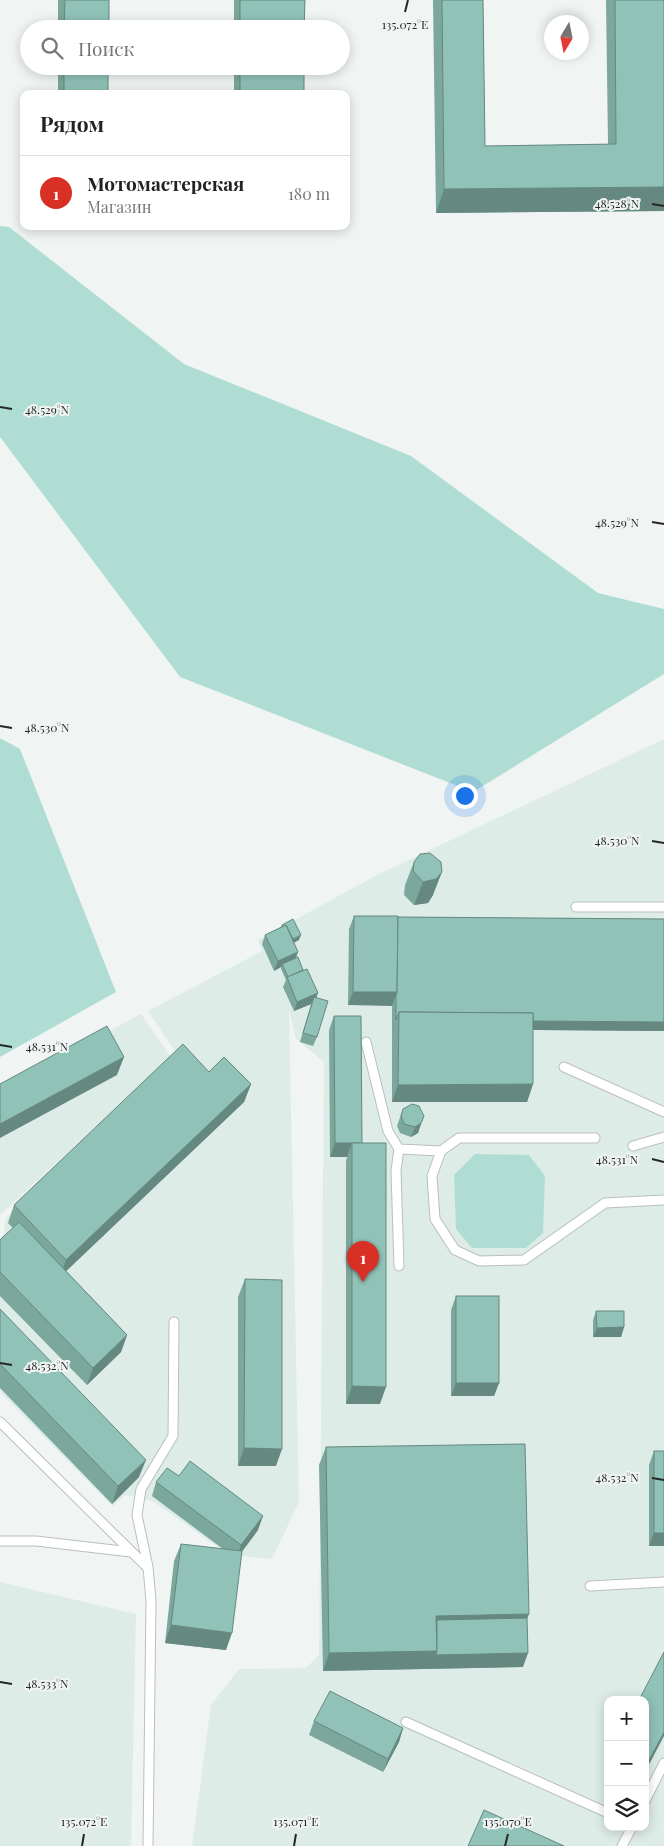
<!DOCTYPE html>
<html lang="ru">
<head>
<meta charset="utf-8">
<style>
  :root { --surface:#fff; --page:#f2f2f2; --text:#222; --muted:#767676; --line:#e0e0e0; --accent:#d93025 }
  body { margin:0; font-family:"Playfair Display",serif; background:var(--page); color:var(--text) }
  .controls { position:absolute; right:15px; bottom:15px; display:grid; overflow:hidden; border-radius:10px; box-shadow:0 2px 12px #0003 }
  .controls button { width:45px; height:45px; display:grid; place-items:center; padding:0; border:0; border-bottom:1px solid var(--line); background:var(--surface); color:var(--text); font:25px sans-serif }
  .compass { position:absolute; left:544px; top:15px; width:45px; height:45px; border-radius:50%; background:var(--surface); box-shadow:0 2px 12px #0003; rotate:190deg }
  .you { position:absolute; left:464px; top:795px; width:18px; height:18px; margin:-12px; border:4px solid #fff; border-radius:50%; background:#1a73e8; box-shadow:0 0 0 8px #1a73e833 }
  .badge { display:grid; place-items:center; width:32px; height:32px; border-radius:50%; background:var(--accent); color:#fff; font-size:16px; font-weight:700 }
  .pin { position:absolute; translate:-50% -41px; filter:drop-shadow(0 1px 2px #0008) }
  .pin::after { content:''; position:absolute; top:26px; width:18px; height:15px; background:inherit; clip-path:polygon(0 0,100% 0,50% 100%) }
  .list { margin:0; padding:0; list-style:none }
  h2 { display:flex; justify-content:space-between; align-items:center; height:65px; margin:0; padding:0 20px; font-size:21px }
  h2 small { font-size:16px; font-weight:400; color:var(--muted) }
  .list li { display:grid; grid-template-columns:32px 1fr auto; gap:15px; align-items:center; box-sizing:border-box; height:75px; padding:0 20px; border-top:1px solid var(--line) }
  .list b { display:block; font-size:19px; white-space:nowrap }
  .list p { margin:0; font-size:16px; white-space:nowrap; color:var(--muted) }
  .list em { font-size:16px; font-style:normal; color:var(--muted) }
  .icon { flex:none; width:28px; height:28px; fill:none; stroke:currentColor; stroke-width:2; stroke-linecap:round; stroke-linejoin:round }
  .map { position:relative; flex:none; width:664px; height:1846px; overflow:hidden }
  .search { position:absolute; background:var(--surface); box-shadow:0 2px 12px #0003; left:20px; top:20px; width:330px; height:55px; display:flex; align-items:center; gap:12px; box-sizing:border-box; padding:0 18px; border-radius:28px; color:var(--muted); font-size:19px }
  .panel { position:absolute; background:var(--surface); box-shadow:0 2px 12px #0003; left:20px; top:90px; width:330px; height:140px; border-radius:10px }
  .map>svg:first-child { display:block }
</style>
</head>
<body>
<div class="map">
<svg width="664" height="1846" viewBox="0 0 664 1846">
  <rect width="100%" height="100%" fill="#f0f5f4"/>
  <g fill="#deece8" fill-rule="evenodd">
    <path d="M664 739V1846H192L211 1705 239 1669 306 1668 319 1655 324 1062 296 1039 289 1009 299 1502 272 1559 242 1556 237 1561 153 1501 125 1495 113 1507 0 1392V1238L4 1234 6 1218 178 1056 148 1011 262 951 258 940 377 875ZM608 1700H645V1827H608Z"/>
    <polygon points="141,1014 171,1057 0,1215 0,1089"/>
    <polygon points="0,1582 136,1614 131,1846 0,1846"/>
  </g>
  <g fill="#b0ddd3">
    <polygon points="0,226 9,227 184,364 411,456 598,593 664,609 664,674 473,792 180,677 0,437"/>
    <polygon points="0,738 20,749 116,992 0,1057"/>
    <polygon points="475,1154 529,1155 545,1176 543,1233 526,1248 472,1248 456,1229 454,1175"/>
  </g>
  <g fill="none" stroke-linecap="round" stroke-linejoin="round">
    <g stroke="#babfbe" stroke-width="11">
      <g id="lane">
        <polyline points="576,907 664,907"/>
        <polyline points="366,1042 388,1131 399,1149 441,1151 459,1138 595,1138"/>
        <polyline points="564,1067 664,1112"/>
        <polyline points="633,1146 664,1137"/>
        <polyline points="399,1149 396,1171 399,1266"/>
        <polyline points="441,1151 432,1176 435,1219 455,1250 479,1261 524,1260 605,1203 664,1200"/>
        <polyline points="0,1422 147,1567"/>
        <polyline points="0,1541 36,1541 131,1552"/>
        <polyline points="590,1586 664,1582"/>
        <polyline points="406,1722 608,1813"/>
        <polyline points="645,1801 664,1763"/>
        <polyline points="148,1846 151,1601 148,1567 137,1515 141,1489 173,1436 174,1322"/>
        <polyline points="622,1846 632,1827"/>
      </g>
    </g>
    <use href="#lane" stroke="#fff" stroke-width="9"/>
  </g>
  <g fill="#7ca79d">
    <rect x="58" y="0" width="51" height="29"/>
    <polygon points="234,0 305,0 304,29 234,29"/>
    <polygon points="433,0 483,0 485,146 608,144 606,0 664,0 664,211 436,213"/>
    <rect x="58" y="66" width="50" height="28"/>
    <rect x="234" y="66" width="70" height="28"/>
    <polygon points="414,862 433,895 428,903 414,905 404,895 405,885"/>
    <polygon points="354,916 398,917 664,919 664,1031 533,1030 533,1084 527,1102 392,1102 392,1005 348,1005 349,929"/>
    <polygon points="282,925 299,940 294,942 296,958 318,993 316,998 317,1037 313,1046 300,1042 311,1004 294,1011 283,987 286,980 281,969 281,967 274,971 262,944 265,935 281,927"/>
    <polygon points="334,1016 362,1143 380,1404 346,1404 346,1161 347,1157 330,1157 329,1030"/>
    <polygon points="209,1072 251,1084 244,1102 66,1271 127,1335 121,1352 87,1385 0,1296 0,1240 13,1228 8,1223 14,1205"/>
    <polygon points="403,1109 424,1116 418,1133 411,1137 400,1133 397,1126"/>
    <polygon points="245,1279 276,1466 238,1466 238,1297"/>
    <polygon points="456,1296 499,1383 494,1396 451,1396 451,1310"/>
    <polygon points="0,1309 139,1477 112,1504 0,1388"/>
    <polygon points="596,1311 624,1327 621,1337 593,1337 593,1320"/>
    <polygon points="326,1447 529,1614 527,1618 523,1667 323,1671 319,1465"/>
    <polygon points="654,1451 664,1546 649,1546 649,1465"/>
    <polygon points="179,1476 258,1530 242,1552 226,1650 165,1643 174,1561 181,1544 223,1549 152,1496 156,1482"/>
    <polygon points="314,1721 403,1728 399,1742 383,1772 309,1735"/>
  </g>
  <g fill="#658880">
    <polygon points="664,187 664,211 436,213 444,189"/>
    <polygon points="442,872 433,895 428,903 414,905 423,882"/>
    <polygon points="301,935 299,940 288,946 289,941"/>
    <polygon points="298,952 295,961 282,964 281,967 274,971 278,961"/>
    <polygon points="353,992 397,992 392,1006 348,1005"/>
    <polygon points="318,993 314,1003 314,997 311,1004 294,1011 297,1002"/>
    <polygon points="399,1020 664,1022 664,1031 398,1029"/>
    <polygon points="124,1057 117,1075 0,1138 0,1124"/>
    <polygon points="251,1084 244,1102 60,1277 66,1260"/>
    <polygon points="533,1084 527,1102 392,1102 398,1085"/>
    <polygon points="421,1123 418,1133 411,1137 415,1127"/>
    <polygon points="335,1143 352,1143 347,1157 330,1157"/>
    <polygon points="624,1327 621,1337 593,1337 597,1328"/>
    <polygon points="127,1335 121,1352 87,1385 93,1368"/>
    <polygon points="456,1383 499,1383 494,1396 451,1396"/>
    <polygon points="352,1386 386,1387 380,1404 346,1404"/>
    <polygon points="244,1448 282,1449 276,1466 238,1466"/>
    <polygon points="146,1460 139,1477 112,1504 118,1486"/>
    <polygon points="263,1516 258,1530 236,1559 241,1545"/>
    <polygon points="654,1533 664,1533 664,1546 649,1546"/>
    <polygon points="529,1614 522,1632 435,1633 436,1616"/>
    <polygon points="171,1625 232,1633 226,1650 165,1643"/>
    <polygon points="437,1651 528,1653 523,1667 323,1671 329,1653"/>
    <polygon points="403,1728 399,1742 383,1772 388,1759"/>
    <polygon points="664,1732 664,1736 645,1772 645,1768"/>
  </g>
  <g fill="#90c2b7" stroke="#658880">
    <polygon points="65,0 109,0 109,29 64,29"/>
    <polygon points="240,0 305,0 304,29 240,29"/>
    <polygon points="442,0 483,0 485,146 616,144 615,0 664,0 664,187 444,189"/>
    <rect x="64" y="66" width="44" height="28"/>
    <rect x="240" y="66" width="64" height="28"/>
    <polygon points="430,853 441,862 442,872 436,879 423,882 413,871 414,862 420,854"/>
    <polygon points="354,916 398,916 397,992 353,992"/>
    <polygon points="398,917 664,919 664,1022 533,1021 533,1013 399,1012 396,1020 396,996 397,992"/>
    <polygon points="293,919 301,935 293,939 286,925 282,927 282,925"/>
    <polygon points="286,925 298,952 278,961 265,935"/>
    <polygon points="298,957 303,970 288,977 282,964"/>
    <polygon points="307,969 318,993 297,1002 287,977"/>
    <polygon points="314,997 328,1001 317,1037 303,1033"/>
    <polygon points="399,1012 533,1013 533,1084 398,1085"/>
    <polygon points="334,1016 361,1016 362,1143 335,1143"/>
    <polygon points="107,1026 124,1057 0,1124 0,1084"/>
    <polygon points="183,1044 209,1072 224,1057 251,1084 66,1260 14,1205"/>
    <polygon points="412,1104 419,1106 424,1116 421,1123 415,1127 404,1124 401,1116 403,1109"/>
    <polygon points="352,1143 386,1143 386,1387 352,1386"/>
    <polygon points="19,1222 127,1335 93,1368 0,1272 0,1240"/>
    <polygon points="245,1279 282,1280 282,1449 244,1448"/>
    <rect x="456" y="1296" width="43" height="87"/>
    <polygon points="0,1309 146,1460 118,1486 0,1364"/>
    <polygon points="596,1311 624,1311 624,1327 597,1328"/>
    <polygon points="525,1444 529,1614 436,1616 437,1651 329,1653 326,1447"/>
    <rect x="654" y="1451" width="10" height="82"/>
    <polygon points="190,1461 263,1516 241,1545 156,1482 167,1468 179,1476"/>
    <polygon points="181,1544 242,1551 232,1633 171,1625"/>
    <polygon points="527,1618 528,1653 436,1655 437,1651 437,1620"/>
    <polygon points="664,1652 664,1732 645,1768 645,1700 639,1700"/>
    <polygon points="330,1691 403,1728 388,1759 314,1721"/>
    <polygon points="484,1810 564,1846 468,1846"/>
  </g>
  <path fill="none" stroke="#252726" stroke-width="2" d="M405 12 408 0M652 204 664 206M0 407 12 409M652 522 664 524M0 726 12 728M652 841 664 843M0 1045 12 1047M652 1159 664 1162M0 1363 12 1365M652 1478 664 1480M0 1682 12 1684M82 1846 84 1834M294 1846 296 1834M505 1846 508 1834"/>
  <g font-size="12" text-anchor="middle" fill="#252726" stroke="#f0f5f4" stroke-width="4" stroke-linejoin="round" paint-order="stroke">
    <text x="405" y="29">135.072°E</text>
    <text x="617" y="208">48.528°N</text>
    <text x="47" y="414">48.529°N</text>
    <text x="617" y="527">48.529°N</text>
    <text x="47" y="732">48.530°N</text>
    <text x="617" y="845">48.530°N</text>
    <text x="47" y="1051">48.531°N</text>
    <text x="617" y="1164">48.531°N</text>
    <text x="47" y="1370">48.532°N</text>
    <text x="617" y="1482">48.532°N</text>
    <text x="47" y="1688">48.533°N</text>
    <text x="84" y="1826">135.072°E</text>
    <text x="296" y="1826">135.071°E</text>
    <text x="508" y="1826">135.070°E</text>
  </g>
</svg>
<div class="controls">
<button>+</button>
<button>−</button>
<button><svg class="icon" aria-label="layers" viewBox="0 0 24 24"><path d="M12 4l9 5-9 5-9-5zM3 14l9 5 9-5"/></svg></button>
</div>
<svg class="compass" viewBox="-18 -18 36 36"><path d="M0-13l5 13h-10z" fill="#e53935"/><path d="M0 13l5-13h-10z" fill="#767676"/></svg>
<div class="you"></div>
<div class="pin badge" style="left:363px;top:1282px">1</div>
<div class="search"><svg class="icon" aria-label="search" viewBox="0 0 24 24"><circle cx="10" cy="10" r="6"/><path d="M15 15l6 6"/></svg>Поиск</div>
<section class="panel">
<h2>Рядом<small></small></h2>
<ul class="list">
<li><span class="badge">1</span><div><b>Мотомастерская</b><p>Магазин</p></div><em>180 m</em></li>
</ul>
</section>
</div>
</body>
</html>
